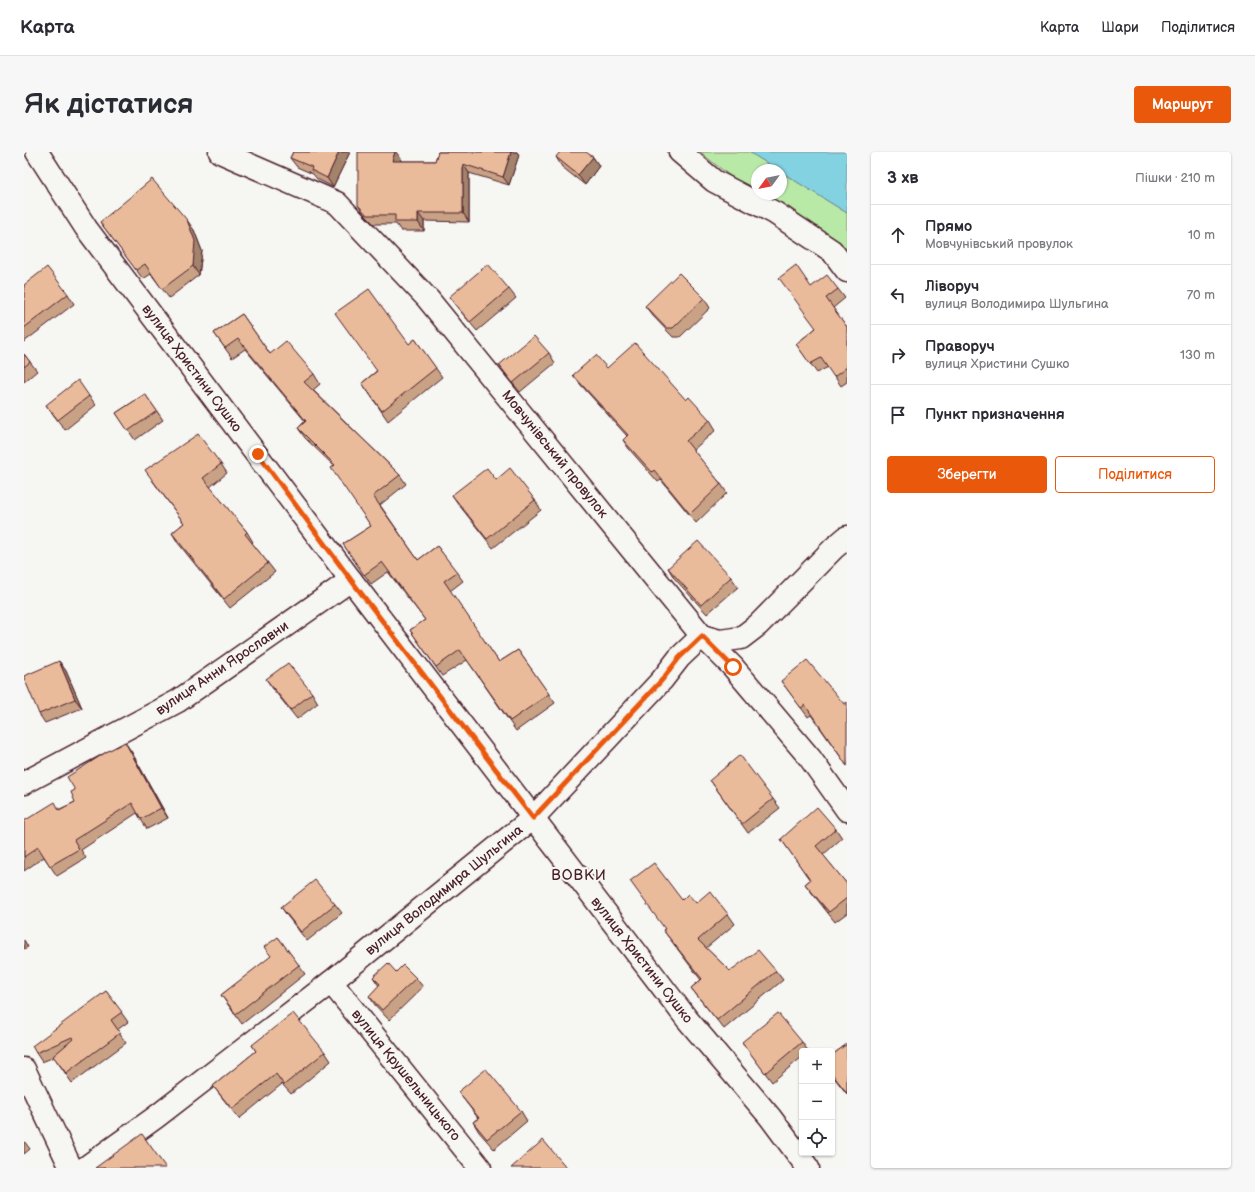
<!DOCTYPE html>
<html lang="uk">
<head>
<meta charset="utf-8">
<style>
  :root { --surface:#fff; --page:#f7f7f7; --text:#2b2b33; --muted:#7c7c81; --line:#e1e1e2; --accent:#ea580c }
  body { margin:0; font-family:"Balsamiq Sans",sans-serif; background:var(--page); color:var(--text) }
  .controls { position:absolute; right:12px; bottom:12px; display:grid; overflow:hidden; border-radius:4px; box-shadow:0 1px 3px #0004 }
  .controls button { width:36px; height:36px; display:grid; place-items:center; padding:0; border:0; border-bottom:1px solid var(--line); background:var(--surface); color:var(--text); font:20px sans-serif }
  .compass { position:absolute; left:727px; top:12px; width:36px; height:36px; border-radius:50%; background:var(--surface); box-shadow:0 1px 3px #0004; rotate:237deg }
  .stop { position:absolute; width:12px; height:12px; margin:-9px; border:3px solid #ea580c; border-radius:50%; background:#fff }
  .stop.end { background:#ea580c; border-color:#fff; box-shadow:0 1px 4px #0008 }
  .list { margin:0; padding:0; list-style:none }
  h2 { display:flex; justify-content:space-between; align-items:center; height:52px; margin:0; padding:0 16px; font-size:17px }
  h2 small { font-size:13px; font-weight:400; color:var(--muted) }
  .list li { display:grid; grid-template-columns:26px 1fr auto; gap:12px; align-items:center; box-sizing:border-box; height:60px; padding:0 16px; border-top:1px solid var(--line) }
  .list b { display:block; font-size:15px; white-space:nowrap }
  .list p { margin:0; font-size:13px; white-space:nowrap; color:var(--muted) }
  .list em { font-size:13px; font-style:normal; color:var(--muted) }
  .actions { display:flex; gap:8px; padding:12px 16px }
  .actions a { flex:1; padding:9px 0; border:1px solid var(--accent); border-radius:4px; text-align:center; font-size:14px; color:var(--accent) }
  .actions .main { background:var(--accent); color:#fff }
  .icon { flex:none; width:22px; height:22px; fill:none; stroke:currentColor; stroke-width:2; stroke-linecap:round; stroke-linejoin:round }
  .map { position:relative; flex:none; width:823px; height:1016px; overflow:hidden; border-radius:4px }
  header { display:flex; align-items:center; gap:24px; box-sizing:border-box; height:56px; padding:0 20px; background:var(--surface); border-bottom:1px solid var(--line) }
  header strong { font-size:19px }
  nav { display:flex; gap:22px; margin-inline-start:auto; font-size:14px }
  .intro { display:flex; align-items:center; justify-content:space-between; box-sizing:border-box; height:96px; padding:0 24px }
  h1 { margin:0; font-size:28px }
  .button { padding:10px 18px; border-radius:4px; background:var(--accent); color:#fff; font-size:14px; font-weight:700 }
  main { display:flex; gap:24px; padding:0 24px }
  aside { flex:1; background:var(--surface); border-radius:4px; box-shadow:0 1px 3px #0004 }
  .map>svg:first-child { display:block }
</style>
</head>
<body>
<header>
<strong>Карта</strong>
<nav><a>Карта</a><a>Шари</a><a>Поділитися</a></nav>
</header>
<div class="intro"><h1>Як дістатися</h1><a class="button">Маршрут</a></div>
<main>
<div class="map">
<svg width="823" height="1016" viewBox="0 0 823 1016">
  <rect width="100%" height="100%" fill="#f6f6f2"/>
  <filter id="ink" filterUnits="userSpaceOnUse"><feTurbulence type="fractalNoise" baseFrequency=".025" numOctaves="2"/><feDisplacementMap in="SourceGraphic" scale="8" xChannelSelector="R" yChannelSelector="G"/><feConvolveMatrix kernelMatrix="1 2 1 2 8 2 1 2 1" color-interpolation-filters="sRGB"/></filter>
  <g filter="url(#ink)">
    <g fill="#b9e9a7" stroke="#828469">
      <polygon points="676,0 725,0 754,18 733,18 733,41 721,36"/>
      <polygon points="757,20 823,61 823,105 811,90 765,55 735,42 757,42"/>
    </g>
    <polygon fill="#83d2e1" stroke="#6c8a98" points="725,0 823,0 823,61 757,20 757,18 754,18"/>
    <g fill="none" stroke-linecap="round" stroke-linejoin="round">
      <g stroke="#4a1f2b" stroke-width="25">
        <g id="minor">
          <polyline points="13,0 62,76 327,428 663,867 746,965 784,1016"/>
          <polyline points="196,0 313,51 404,147 678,484 709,515 786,606 823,658"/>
          <polyline points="656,0 690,29 751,61 808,99 823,119"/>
          <polyline points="0,631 154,549 327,428"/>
          <polyline points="307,830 456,1016"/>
          <polyline points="0,917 47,1016"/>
          <polyline points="61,1016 132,965 307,830 509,666 638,528 655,506 678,484 696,489 717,486 734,473 810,396 823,385"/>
        </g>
      </g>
      <use href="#minor" stroke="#f6f6f2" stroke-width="22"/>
    </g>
    <g fill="#c9a185" stroke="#4a1f2b">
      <polygon points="269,0 326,0 309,35 293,27 289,22 273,15 266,6"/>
      <polygon points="414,0 493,0 495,3 485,33 445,21 445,70 400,69 400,79 377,79 372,72 350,72 340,62 334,53 378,8 378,9 411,9"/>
      <polygon points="532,5 569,5 575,14 561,33 538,15"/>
      <polygon points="76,70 170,78 178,99 175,123 145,146 127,122 119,127"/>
      <polygon points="0,133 44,142 50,152 0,190"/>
      <polygon points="787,135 814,137 821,146 809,156 823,175 823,230 817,234 804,215 793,221 772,192 792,176"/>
      <polygon points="485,137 492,146 453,179 432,154 425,145"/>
      <polygon points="680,146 686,156 656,185 649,185 628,163 621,154"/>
      <polygon points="218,162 246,202 290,222 296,232 289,238 376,323 382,332 356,353 394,408 413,394 439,429 426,439 475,510 494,498 531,551 492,579 443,508 418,524 386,478 401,468 364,420 347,432 319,392 347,374 310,314 281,286 274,276 281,269 221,197 208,206 190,181"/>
      <polygon points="391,187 418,225 364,269 338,231"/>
      <polygon points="525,201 531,211 496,240 481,222 475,213"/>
      <polygon points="0,202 13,219 0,230"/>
      <polygon points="583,216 662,248 686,268 692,278 669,298 697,332 703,341 672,371 637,328 634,330 605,297 599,288 603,284 556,232 549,223"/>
      <polygon points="121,242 139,268 111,288 92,261"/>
      <polygon points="65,244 72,253 41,278 22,253"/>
      <polygon points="197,312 203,321 186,335 223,380 229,390 228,391 244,411 251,420 206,456 154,391 148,381 160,371 128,328"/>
      <polygon points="472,328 511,348 517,358 469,396 435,353 428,343"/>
      <polygon points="644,416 707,425 714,435 683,462 650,426"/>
      <polygon points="35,509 42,519 58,556 21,571 15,562"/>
      <polygon points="242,527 288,541 294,551 273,567 249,537"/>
      <polygon points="757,529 820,552 823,614 787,563 784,565"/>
      <polygon points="107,599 144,666 123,677 113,661 57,698 62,706 33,724 20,705 0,719 0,669 36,657 51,650"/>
      <polygon points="686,628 749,647 756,656 724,681"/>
      <polygon points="812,677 818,686 799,703 823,732 823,761 811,770 788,741 781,732 786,728 757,687"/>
      <polygon points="658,748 672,751 704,762 711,772 682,796 706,819 752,819 759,828 700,877 674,845 667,836 677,828 639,778 641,777"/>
      <polygon points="311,752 318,761 283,789 264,765 257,755"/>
      <polygon points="254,785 281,822 218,872 197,843 247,805"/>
      <polygon points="0,788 4,795 0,797"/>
      <polygon points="372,820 392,826 399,835 365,868 351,853 345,844 355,834 349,825"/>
      <polygon points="82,839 104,870 93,878 102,891 48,931 30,905 18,910 12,901"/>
      <polygon points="718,890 778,890 784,899 778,899 778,905 748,930"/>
      <polygon points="823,892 823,942 808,923 808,903"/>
      <polygon points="228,893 301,900 307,909 267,942 258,932 215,967 196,943 189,934 232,899"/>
      <polygon points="434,940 497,959 503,969 470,997 455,980 449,970 454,966 441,949"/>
      <polygon points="0,989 6,997 0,1002"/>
    </g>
    <g fill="#a4836c" stroke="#4a1f2b">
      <polygon points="315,0 326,0 309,35 303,26"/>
      <polygon points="371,0 372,0 378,8 374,18 368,9"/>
      <polygon points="487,0 493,0 495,3 485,33 479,25"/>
      <polygon points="569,5 575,14 561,33 554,23"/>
      <polygon points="439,12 445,21 445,70 439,61"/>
      <polygon points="394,61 400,69 400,79 394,70"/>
      <polygon points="163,68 170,78 178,99 175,123 169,114"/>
      <polygon points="35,509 42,519 58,556 51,547"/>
      <polygon points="101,590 107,599 144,666 137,656"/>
    </g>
    <g fill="#eabb9b" stroke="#4a1f2b">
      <polygon points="269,0 315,0 303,26 287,18 288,15 266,6"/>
      <polygon points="334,0 371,0 368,9 411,9 414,0 487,0 479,25 439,12 439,61 394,61 394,70 371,70 371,63 343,63 334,53"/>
      <polygon points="536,0 562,0 569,5 554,23 532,5"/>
      <polygon points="128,27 163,68 171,89 169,114 138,137 121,112 112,118 76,70"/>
      <polygon points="464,112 485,137 446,170 425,145"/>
      <polygon points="772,113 787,135 803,123 814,137 802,146 823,175 823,215 810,225 797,206 786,212 772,192 792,176 755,126"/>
      <polygon points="23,115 44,142 0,176 0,133"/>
      <polygon points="655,121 680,146 649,176 642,176 621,154"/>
      <polygon points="345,137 385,192 391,187 412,216 358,259 338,231 353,219 311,161"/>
      <polygon points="218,162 246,202 262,189 290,222 280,230 376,323 349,344 394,408 413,394 433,420 420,429 475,510 494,498 525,542 486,569 436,498 412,515 386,478 401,468 358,410 340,423 319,392 347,374 307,316 311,313 274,276 282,269 214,187 201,196 190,181"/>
      <polygon points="510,184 525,201 489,231 475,213"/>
      <polygon points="611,191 662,248 665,245 686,268 662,289 697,332 666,362 630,318 628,320 599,288 604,283 549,223 572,203 583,216"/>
      <polygon points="0,202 6,210 0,215"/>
      <polygon points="54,228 65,244 34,268 22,253"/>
      <polygon points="121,242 133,259 104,279 92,261"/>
      <polygon points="174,282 197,312 179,326 223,380 221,382 244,411 200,447 148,381 160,371 121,318"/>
      <polygon points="463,316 472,328 486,316 511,348 463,387 428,343"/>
      <polygon points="674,389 707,425 677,453 644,416"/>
      <polygon points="783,508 820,552 823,550 823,614 781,553 777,556 757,529"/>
      <polygon points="35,509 51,547 15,562 0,526 0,524"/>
      <polygon points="264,511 288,541 267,558 242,527"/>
      <polygon points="101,590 137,656 117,667 108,651 50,688 55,697 26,714 14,695 0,705 0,669 31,650 35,658 51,650 47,640 51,638 43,625 84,599"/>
      <polygon points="716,603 749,647 718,672 686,628"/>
      <polygon points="793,655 812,677 792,694 823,732 823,746 805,760 781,732 786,728 757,687"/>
      <polygon points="630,711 658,748 664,742 672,751 686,739 704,762 674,788 706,819 734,798 752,819 693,868 667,836 678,827 639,778 641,777 606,729"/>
      <polygon points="291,728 311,752 277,780 257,755"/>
      <polygon points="254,785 275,813 212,862 197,843 247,804 240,795"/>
      <polygon points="364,811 372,820 379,813 392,826 358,858 345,844 356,832 349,825"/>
      <polygon points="82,839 98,860 87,868 96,881 42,921 29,904 49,887 48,885 12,901 8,894"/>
      <polygon points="269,861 301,900 260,933 252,922 208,957 189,934 232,899 228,893"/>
      <polygon points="754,861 778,890 741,921 718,890"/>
      <polygon points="823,892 823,941 808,922 808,903"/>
      <polygon points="462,917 497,959 463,987 449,970 455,966 434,940"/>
      <polygon points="118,982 142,1016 71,1016"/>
      <polygon points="519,988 543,1016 487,1016"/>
    </g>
  </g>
  <g fill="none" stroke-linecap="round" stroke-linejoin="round" filter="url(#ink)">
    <polyline stroke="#ea580c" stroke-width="5" points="234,302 327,428 509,666 638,528 655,506 678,484 709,515"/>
  </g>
  <g text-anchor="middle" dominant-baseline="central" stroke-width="4" stroke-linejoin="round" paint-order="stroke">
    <g font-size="14" fill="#4a1f2b" stroke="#f6f6f2">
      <text transform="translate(168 216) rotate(53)">вулиця Христини Сушко</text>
      <text transform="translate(531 302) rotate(51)">Мовчунівський провулок</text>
      <text transform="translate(198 516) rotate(-34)">вулиця Анни Ярославни</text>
      <text transform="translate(420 738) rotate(-39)">вулиця Володимира Шульгина</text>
      <text transform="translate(618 808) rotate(52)">вулиця Христини Сушко</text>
      <text transform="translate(382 923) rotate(51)">вулиця Крушельницького</text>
    </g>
    <g font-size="15" letter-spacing="1" fill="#4a1f2b" stroke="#f6f6f2">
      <text x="555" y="723">ВОВКИ</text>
    </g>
  </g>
</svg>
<div class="controls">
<button>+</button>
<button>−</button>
<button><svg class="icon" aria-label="locate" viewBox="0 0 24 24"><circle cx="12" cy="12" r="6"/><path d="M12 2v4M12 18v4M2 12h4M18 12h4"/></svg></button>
</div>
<svg class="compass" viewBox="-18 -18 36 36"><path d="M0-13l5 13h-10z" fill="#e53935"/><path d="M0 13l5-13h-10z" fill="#7c7c81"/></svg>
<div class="stop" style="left:709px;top:515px"></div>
<div class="stop end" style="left:234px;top:302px"></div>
</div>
<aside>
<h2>3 хв<small>Пішки · 210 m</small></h2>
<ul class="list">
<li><svg class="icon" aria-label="ahead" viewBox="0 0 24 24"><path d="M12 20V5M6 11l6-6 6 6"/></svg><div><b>Прямо</b><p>Мовчунівський провулок</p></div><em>10 m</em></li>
<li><svg class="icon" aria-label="left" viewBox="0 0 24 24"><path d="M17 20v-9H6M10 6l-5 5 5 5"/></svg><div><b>Ліворуч</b><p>вулиця Володимира Шульгина</p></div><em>70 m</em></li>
<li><svg class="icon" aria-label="right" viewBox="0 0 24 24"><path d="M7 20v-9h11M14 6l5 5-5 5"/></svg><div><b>Праворуч</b><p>вулиця Христини Сушко</p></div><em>130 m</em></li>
<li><svg class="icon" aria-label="arrive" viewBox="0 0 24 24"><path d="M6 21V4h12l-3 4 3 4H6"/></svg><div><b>Пункт призначення</b></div></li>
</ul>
<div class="actions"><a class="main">Зберегти</a><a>Поділитися</a></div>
</aside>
</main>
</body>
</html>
